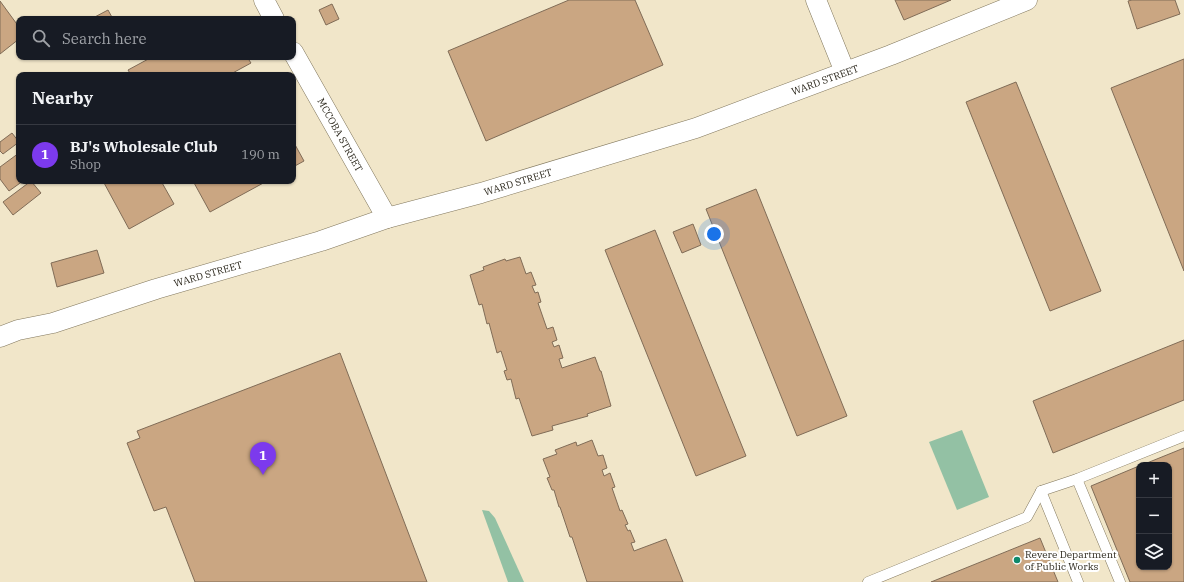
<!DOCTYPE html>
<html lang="en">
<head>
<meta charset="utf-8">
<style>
  :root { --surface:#171b24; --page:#242831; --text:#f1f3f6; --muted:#9ea1a6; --line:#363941; --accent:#7c3aed }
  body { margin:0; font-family:"IBM Plex Serif",serif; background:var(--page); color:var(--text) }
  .controls { position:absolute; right:12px; bottom:12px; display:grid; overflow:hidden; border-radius:8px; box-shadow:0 1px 3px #0004 }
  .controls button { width:36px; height:36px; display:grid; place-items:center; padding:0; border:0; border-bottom:1px solid var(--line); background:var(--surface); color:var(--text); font:20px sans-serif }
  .you { position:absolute; left:714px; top:234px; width:14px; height:14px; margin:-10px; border:3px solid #fff; border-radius:50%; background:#1a73e8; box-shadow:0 0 0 6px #1a73e833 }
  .badge { display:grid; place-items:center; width:26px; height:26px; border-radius:50%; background:var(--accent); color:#fff; font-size:13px; font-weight:700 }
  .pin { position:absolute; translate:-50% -33px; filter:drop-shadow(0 1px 2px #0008) }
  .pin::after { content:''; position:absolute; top:21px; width:14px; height:12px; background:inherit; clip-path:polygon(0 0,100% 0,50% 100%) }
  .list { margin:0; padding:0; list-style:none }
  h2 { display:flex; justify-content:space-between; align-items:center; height:52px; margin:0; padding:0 16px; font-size:17px }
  h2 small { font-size:13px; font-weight:400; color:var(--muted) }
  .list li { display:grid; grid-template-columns:26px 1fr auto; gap:12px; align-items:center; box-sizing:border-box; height:60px; padding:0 16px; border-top:1px solid var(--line) }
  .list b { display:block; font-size:15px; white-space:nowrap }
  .list p { margin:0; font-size:13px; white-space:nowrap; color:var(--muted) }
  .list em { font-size:13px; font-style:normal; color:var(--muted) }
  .icon { flex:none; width:22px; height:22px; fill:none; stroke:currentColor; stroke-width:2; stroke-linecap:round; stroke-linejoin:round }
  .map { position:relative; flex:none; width:1184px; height:582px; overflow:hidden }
  .search { position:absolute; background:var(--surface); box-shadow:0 1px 3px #0004; left:16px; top:16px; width:280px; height:44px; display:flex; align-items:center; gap:10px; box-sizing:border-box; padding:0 14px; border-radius:8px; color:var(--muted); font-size:15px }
  .panel { position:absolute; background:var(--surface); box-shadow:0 1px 3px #0004; left:16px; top:72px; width:280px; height:112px; border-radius:8px }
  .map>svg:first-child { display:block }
</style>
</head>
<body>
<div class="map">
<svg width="1184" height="582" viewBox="0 0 1184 582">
  <rect width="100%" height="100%" fill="#f1e6c9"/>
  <g fill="#93c1a4">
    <polygon points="962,430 989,497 957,510 929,442"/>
    <polygon points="482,510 489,511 495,518 524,582 508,582"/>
  </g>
  <g fill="#caa682" stroke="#806c57">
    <polygon points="569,0 635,0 663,65 486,141 448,51"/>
    <polygon points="895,0 951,0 904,20"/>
    <polygon points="1132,0 1175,0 1180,14 1137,29 1128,1"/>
    <polygon points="0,1 19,27 19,39 0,54"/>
    <polygon points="332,4 339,19 326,25 319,10"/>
    <polygon points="108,10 113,19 91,19"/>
    <polygon points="152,57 247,57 251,63 229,75 131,75 128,70"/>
    <polygon points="1184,59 1184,271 1111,88"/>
    <polygon points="1016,82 1101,291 1050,311 966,102"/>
    <polygon points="12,133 19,142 3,154 0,151 0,142"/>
    <polygon points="293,141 304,161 293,167"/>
    <polygon points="19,153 19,181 23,181 9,191 0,179 0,167"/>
    <polygon points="31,181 41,193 13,215 3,202"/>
    <polygon points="103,181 161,181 174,204 129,229"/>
    <polygon points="193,181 267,181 210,212"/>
    <polygon points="756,189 847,416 797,436 706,209"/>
    <polygon points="693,224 701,245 682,253 673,232"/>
    <polygon points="655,230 746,456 696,476 605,250"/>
    <polygon points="97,250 104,273 57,287 51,263"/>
    <polygon points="520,257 526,274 531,272 536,285 532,286 535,293 538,292 541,302 538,303 547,329 553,327 557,340 552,342 554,347 559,345 563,358 559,359 562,368 595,357 600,371 601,371 611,406 587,414 588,416 552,426 553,430 532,436 519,398 516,399 511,379 507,380 504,371 507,370 501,351 497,353 489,323 487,324 482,304 479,305 470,275 484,270 483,267 505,259 506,261"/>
    <polygon points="1184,340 1184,400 1053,453 1033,401"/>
    <polygon points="340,353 427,582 195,582 166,507 154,511 127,443 140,438 137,431"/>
    <polygon points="592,440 598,456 603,455 607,468 602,470 604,476 610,473 615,487 612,488 620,511 622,510 628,524 625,525 628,531 630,530 635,542 631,543 634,551 666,539 683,582 587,582 572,537 570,537 560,507 559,507 554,490 552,490 547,478 550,477 543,459 557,454 555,450 576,442 577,446"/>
    <polygon points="1184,448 1184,582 1130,582 1091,486 1139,466 1139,567 1169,567 1169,465 1142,465"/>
    <polygon points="1040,538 1058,582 931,582"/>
  </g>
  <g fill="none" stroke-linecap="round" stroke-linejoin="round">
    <g stroke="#82785e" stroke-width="11">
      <g id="lane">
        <polyline points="1077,479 1120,582"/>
        <polyline points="1041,491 1078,582"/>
        <polyline points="868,582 1027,517 1041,491 1077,479 1184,436"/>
      </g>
    </g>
    <g stroke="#82785e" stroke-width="21">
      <g id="street">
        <polyline points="264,0 274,19"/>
        <polyline points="816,0 845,72"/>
        <polyline points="293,52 387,218"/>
        <polyline points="0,337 18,330 53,323 156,289 321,241 387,218 481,193 696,128 891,55 1027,0"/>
      </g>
    </g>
    <use href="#lane" stroke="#fff" stroke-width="10"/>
    <use href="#street" stroke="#fff" stroke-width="20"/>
  </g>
  <circle fill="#0f896b" stroke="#fff" stroke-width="1.5" cx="1017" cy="560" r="4"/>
  <g text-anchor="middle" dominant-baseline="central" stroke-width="4" stroke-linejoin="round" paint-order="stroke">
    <g font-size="10" fill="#2d291e" stroke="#fff">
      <text transform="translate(825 80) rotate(-20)">WARD STREET</text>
      <text transform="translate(340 135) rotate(61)">MCCOBA STREET</text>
      <text transform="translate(518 182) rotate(-17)">WARD STREET</text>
      <text transform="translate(208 274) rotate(-16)">WARD STREET</text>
    </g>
    <g font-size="10" fill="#2d291e" stroke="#fff" text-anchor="start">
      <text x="1025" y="554">Revere Department<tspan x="1025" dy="12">of Public Works</tspan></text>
    </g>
  </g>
</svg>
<div class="controls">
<button>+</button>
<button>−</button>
<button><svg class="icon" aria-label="layers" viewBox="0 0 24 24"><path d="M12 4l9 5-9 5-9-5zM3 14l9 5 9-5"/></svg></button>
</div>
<div class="you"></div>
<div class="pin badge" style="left:263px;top:475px">1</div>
<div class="search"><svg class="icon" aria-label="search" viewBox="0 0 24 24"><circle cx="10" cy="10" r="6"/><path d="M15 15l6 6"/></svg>Search here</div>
<section class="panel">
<h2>Nearby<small></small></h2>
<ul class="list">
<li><span class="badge">1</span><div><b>BJ's Wholesale Club</b><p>Shop</p></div><em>190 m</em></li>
</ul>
</section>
</div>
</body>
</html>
